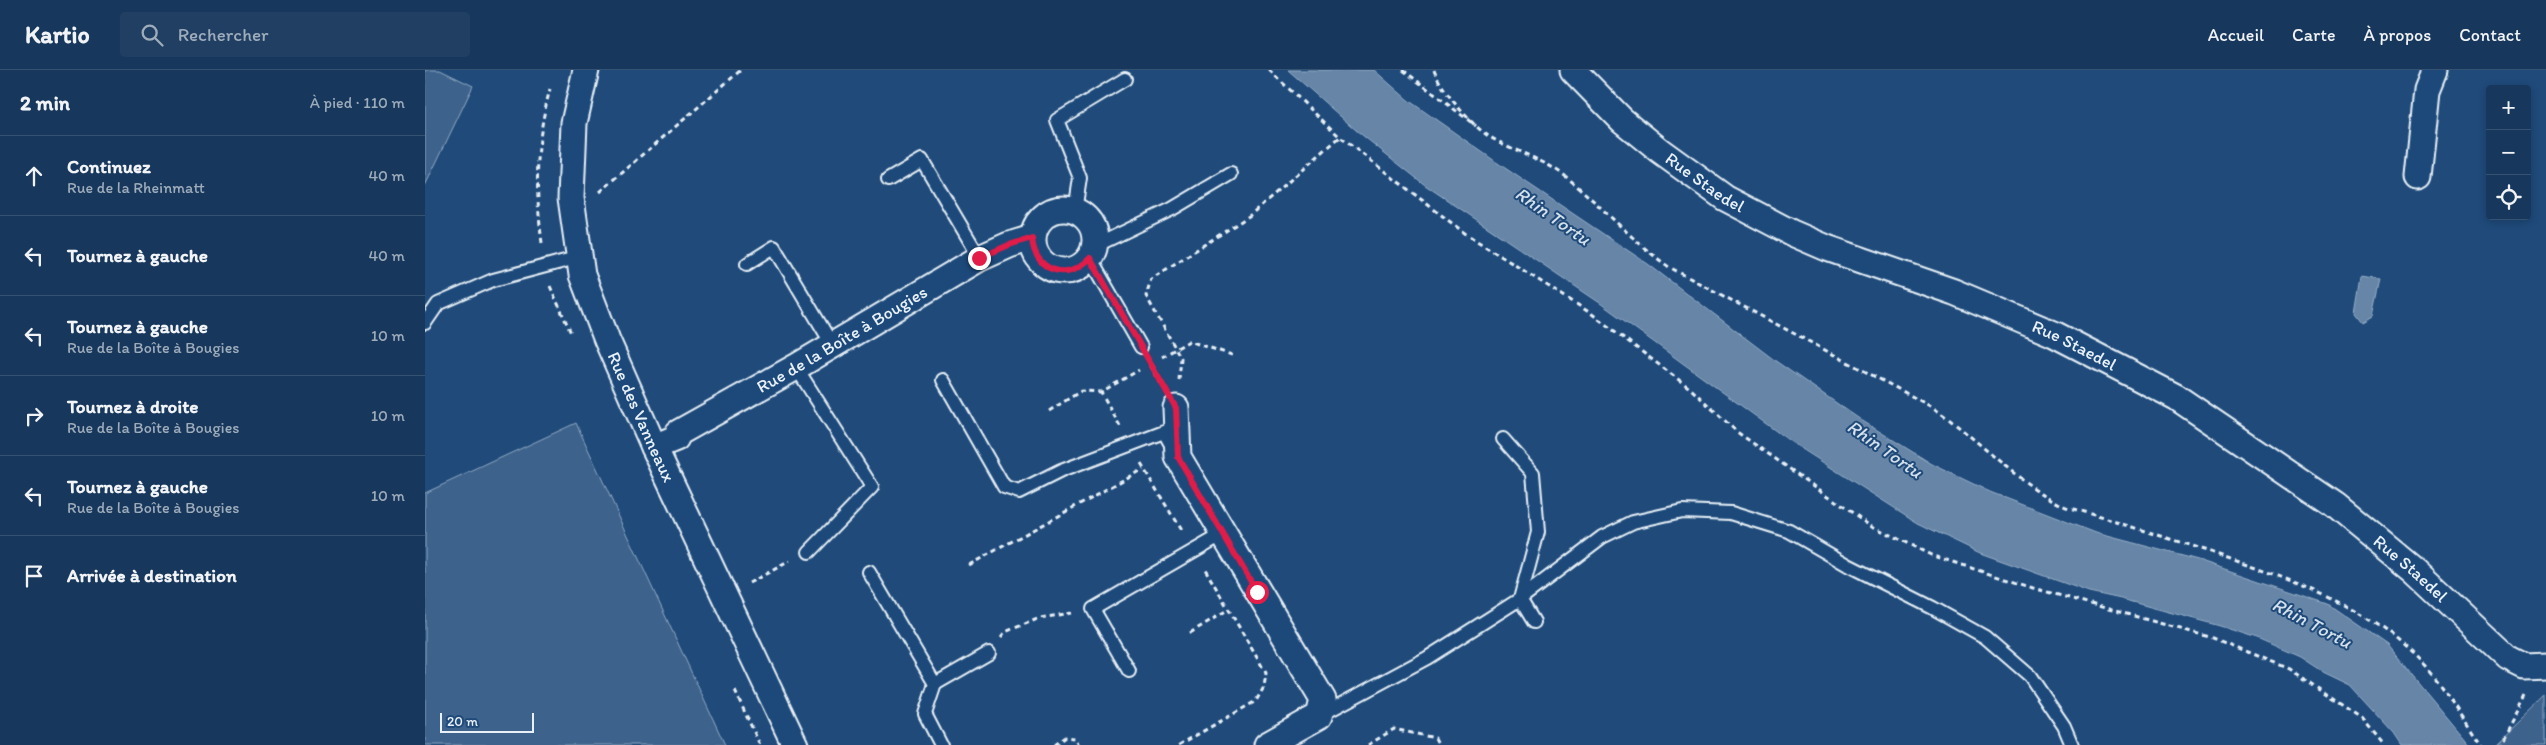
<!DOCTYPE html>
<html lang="fr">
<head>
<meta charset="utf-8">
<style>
  :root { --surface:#17385c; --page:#203f62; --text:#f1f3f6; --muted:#9eacbb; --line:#365272 }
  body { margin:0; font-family:Itim,sans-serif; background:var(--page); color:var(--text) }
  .controls { position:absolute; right:15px; top:15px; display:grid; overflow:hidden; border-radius:5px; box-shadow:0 2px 8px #0003 }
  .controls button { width:45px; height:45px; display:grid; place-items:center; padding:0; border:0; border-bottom:1px solid var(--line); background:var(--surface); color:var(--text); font:25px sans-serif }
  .scale { position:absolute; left:15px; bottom:12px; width:94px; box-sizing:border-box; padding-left:5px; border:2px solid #e8f1f8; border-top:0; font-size:14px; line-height:18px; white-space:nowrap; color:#e8f1f8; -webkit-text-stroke:4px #1f4a7a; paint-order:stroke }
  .stop { position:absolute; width:15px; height:15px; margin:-11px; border:4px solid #e11d48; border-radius:50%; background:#fff }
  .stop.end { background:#e11d48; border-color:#fff; box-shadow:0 1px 5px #0008 }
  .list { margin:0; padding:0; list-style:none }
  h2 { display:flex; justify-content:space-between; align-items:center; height:65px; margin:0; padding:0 20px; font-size:21px }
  h2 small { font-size:16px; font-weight:400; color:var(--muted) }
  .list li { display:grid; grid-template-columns:32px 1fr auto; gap:15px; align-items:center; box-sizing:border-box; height:80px; padding:0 20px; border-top:1px solid var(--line) }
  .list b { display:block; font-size:19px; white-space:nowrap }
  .list p { margin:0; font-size:16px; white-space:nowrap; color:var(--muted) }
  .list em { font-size:16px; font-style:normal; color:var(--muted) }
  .icon { flex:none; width:28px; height:28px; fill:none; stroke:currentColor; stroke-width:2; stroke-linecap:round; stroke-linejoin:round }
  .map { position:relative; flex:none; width:2121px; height:675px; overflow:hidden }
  header { display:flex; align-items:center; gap:30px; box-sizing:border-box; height:70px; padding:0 25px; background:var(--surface); border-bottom:1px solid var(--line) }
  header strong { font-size:24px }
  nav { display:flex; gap:28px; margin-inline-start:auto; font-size:18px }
  .search { width:350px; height:45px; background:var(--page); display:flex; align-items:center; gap:12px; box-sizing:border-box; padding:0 18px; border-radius:5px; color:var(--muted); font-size:19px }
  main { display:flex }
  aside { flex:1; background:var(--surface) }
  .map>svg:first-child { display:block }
</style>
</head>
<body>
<header>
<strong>Kartio</strong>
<div class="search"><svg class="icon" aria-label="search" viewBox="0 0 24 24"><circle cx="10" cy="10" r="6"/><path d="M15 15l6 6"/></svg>Rechercher</div>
<nav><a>Accueil</a><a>Carte</a><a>À propos</a><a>Contact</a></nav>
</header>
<main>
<aside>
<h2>2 min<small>À pied · 110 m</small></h2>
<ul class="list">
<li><svg class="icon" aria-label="ahead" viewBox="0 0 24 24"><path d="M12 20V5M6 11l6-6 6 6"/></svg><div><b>Continuez</b><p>Rue de la Rheinmatt</p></div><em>40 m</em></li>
<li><svg class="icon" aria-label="left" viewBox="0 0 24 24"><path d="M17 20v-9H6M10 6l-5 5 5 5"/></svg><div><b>Tournez à gauche</b></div><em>40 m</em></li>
<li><svg class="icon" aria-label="left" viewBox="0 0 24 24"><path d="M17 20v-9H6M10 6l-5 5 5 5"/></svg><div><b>Tournez à gauche</b><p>Rue de la Boîte à Bougies</p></div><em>10 m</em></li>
<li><svg class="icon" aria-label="right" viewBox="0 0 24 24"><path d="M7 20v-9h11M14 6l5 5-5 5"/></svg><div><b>Tournez à droite</b><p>Rue de la Boîte à Bougies</p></div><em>10 m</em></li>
<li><svg class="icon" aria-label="left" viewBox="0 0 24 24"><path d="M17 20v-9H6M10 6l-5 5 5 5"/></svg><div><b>Tournez à gauche</b><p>Rue de la Boîte à Bougies</p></div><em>10 m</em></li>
<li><svg class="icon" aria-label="arrive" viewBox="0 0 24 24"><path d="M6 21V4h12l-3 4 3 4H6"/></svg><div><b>Arrivée à destination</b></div></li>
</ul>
</aside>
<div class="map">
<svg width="2121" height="675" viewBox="0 0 2121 675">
  <rect width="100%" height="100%" fill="#1f4a7a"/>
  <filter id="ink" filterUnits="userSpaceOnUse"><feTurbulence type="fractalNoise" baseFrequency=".02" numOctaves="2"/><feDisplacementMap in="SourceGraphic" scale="10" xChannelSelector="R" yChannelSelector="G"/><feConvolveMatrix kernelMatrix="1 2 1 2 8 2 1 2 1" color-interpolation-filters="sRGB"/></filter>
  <g filter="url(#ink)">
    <g fill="#3c628c" stroke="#92aac2">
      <polygon points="0,0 15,0 48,16 0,116"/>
      <polygon points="151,353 300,675 0,675 0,423"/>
      <polygon points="2121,625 2121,675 2069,675"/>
    </g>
    <g fill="#6685a7" stroke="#9ab0c7">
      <polygon points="863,0 949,0 983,30 1077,96 1223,194 1352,292 1436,350 1507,394 1565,422 1671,463 1773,490 1903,534 1962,575 2045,675 1977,675 1969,663 1925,615 1898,602 1875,587 1832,568 1795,556 1696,529 1664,522 1555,483 1493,453 1366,372 1175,233 1000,115 932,61"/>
      <polygon points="1937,206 1956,209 1948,246 1938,252 1931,243"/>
    </g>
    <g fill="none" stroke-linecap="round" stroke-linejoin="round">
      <g stroke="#e8f1f8" stroke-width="16">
        <g id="lane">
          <polyline points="463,110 497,90 555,188"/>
          <polyline points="650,141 655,108 632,50 700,9"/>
          <polyline points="670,176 747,139 806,104"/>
          <polyline points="665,188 716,277"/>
          <polyline points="322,194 349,177 408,276"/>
          <polyline points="0,253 13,234 68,210 155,187"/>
          <polyline points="371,297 447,417 384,482"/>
          <polyline points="518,310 579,417 594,422 636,401 739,362 748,378"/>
          <polyline points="444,502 510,614 500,644 516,675"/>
          <polyline points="1109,552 1095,529 1177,467 1208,452 1257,441 1306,443 1364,461 1423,495 1508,538 1560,567 1605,606 1639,656 1647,675"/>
          <polyline points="704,601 668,539 798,464"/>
          <polyline points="510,614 564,583"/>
          <polyline points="894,646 1002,588 1095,529 1113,462 1108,403 1078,369"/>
        </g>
      </g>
      <g stroke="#e8f1f8" stroke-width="29">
        <g id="street">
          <path id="s1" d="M161 0 149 53 146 128 157 205 182 270 229 377 370 675"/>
          <path id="s2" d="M1148 0 1197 50 1235 81 1300 128 1367 163 1402 178 1529 222 1629 264 1751 327 1910 435 1989 500 2083 588 2099 596 2121 595"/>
          <polyline points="1993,107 2002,20 2010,0"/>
          <circle cx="639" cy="170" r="31"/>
          <polyline points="751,338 753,387 898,630 894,646 842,675"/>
          <path id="s3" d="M229 377 251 368 253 363 371 297 555 188 584 175 607 168"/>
        </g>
      </g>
      <g stroke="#e8f1f8" stroke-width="3" stroke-dasharray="5 4" stroke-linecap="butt">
        <polyline points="844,0 915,67 1041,164 1167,244 1266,319 1312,362 1445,455 1506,485 1608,518 1788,568 1864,599 1937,648 1959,675"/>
        <polyline points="978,0 1051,56"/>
        <path d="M1009 0C1015 19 1048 57 1065 67 1089 81 1118 89 1140 106 1176 135 1206 170 1244 197L1507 337C1553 368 1591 413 1641 437 1688 450 1733 465 1779 480 1850 504 1929 529 1985 581 2014 606 2034 644 2056 675"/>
        <polyline points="175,122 316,0"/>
        <path d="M117 173C110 117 110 75 125 19"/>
        <polyline points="125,216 146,263"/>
        <polyline points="737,287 764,271 807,285"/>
        <polyline points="726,295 737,314"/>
        <polyline points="754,310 756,288 721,226 726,209 824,146 915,67"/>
        <polyline points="624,341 656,321 676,322"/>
        <polyline points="695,356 676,322 714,300"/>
        <polyline points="716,394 757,462"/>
        <polyline points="544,495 718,399"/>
        <polyline points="324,513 365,491"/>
        <polyline points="765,563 804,539"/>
        <polyline points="576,567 580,562 615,548 647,543"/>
        <polyline points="310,621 335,675"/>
        <polyline points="629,675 640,667 650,668 654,675"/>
        <polyline points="754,675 831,631 839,617 841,603 780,499"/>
        <polyline points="943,675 969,659 1010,668 1014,675"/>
        <polyline points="2072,675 2076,673 2101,625"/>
      </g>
      <use href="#lane" stroke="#1f4a7a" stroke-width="12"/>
      <use href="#street" stroke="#1f4a7a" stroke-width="25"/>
    </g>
  </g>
  <g fill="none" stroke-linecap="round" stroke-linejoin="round" filter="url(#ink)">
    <path stroke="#e11d48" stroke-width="6" d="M554 188 584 175 607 168C609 202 643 212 665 188L751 338 753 387 832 522"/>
  </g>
  <g text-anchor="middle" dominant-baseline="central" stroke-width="4" stroke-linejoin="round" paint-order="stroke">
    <g font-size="18" fill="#e8f1f8" stroke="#1f4a7a">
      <text stroke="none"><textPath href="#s2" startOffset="174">Rue Staedel</textPath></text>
      <text stroke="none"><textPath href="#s3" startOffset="218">Rue de la Boîte à Bougies</textPath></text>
      <text stroke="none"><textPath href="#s2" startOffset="579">Rue Staedel</textPath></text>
      <text stroke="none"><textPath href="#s1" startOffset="361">Rue des Vanneaux</textPath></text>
      <text stroke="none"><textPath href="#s2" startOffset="984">Rue Staedel</textPath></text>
    </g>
    <g font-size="19" font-style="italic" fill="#d4e1ec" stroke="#1f4a7a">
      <text transform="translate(1128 146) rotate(35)">Rhin Tortu</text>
      <text transform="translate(1460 379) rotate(35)">Rhin Tortu</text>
      <text transform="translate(1887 553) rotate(28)">Rhin Tortu</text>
    </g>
  </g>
</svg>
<div class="controls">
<button>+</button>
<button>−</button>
<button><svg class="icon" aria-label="locate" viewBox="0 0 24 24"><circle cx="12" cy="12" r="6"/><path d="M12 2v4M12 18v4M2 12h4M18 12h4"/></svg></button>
</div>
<div class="scale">20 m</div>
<div class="stop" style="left:832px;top:522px"></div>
<div class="stop end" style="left:554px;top:188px"></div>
</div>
</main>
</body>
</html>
